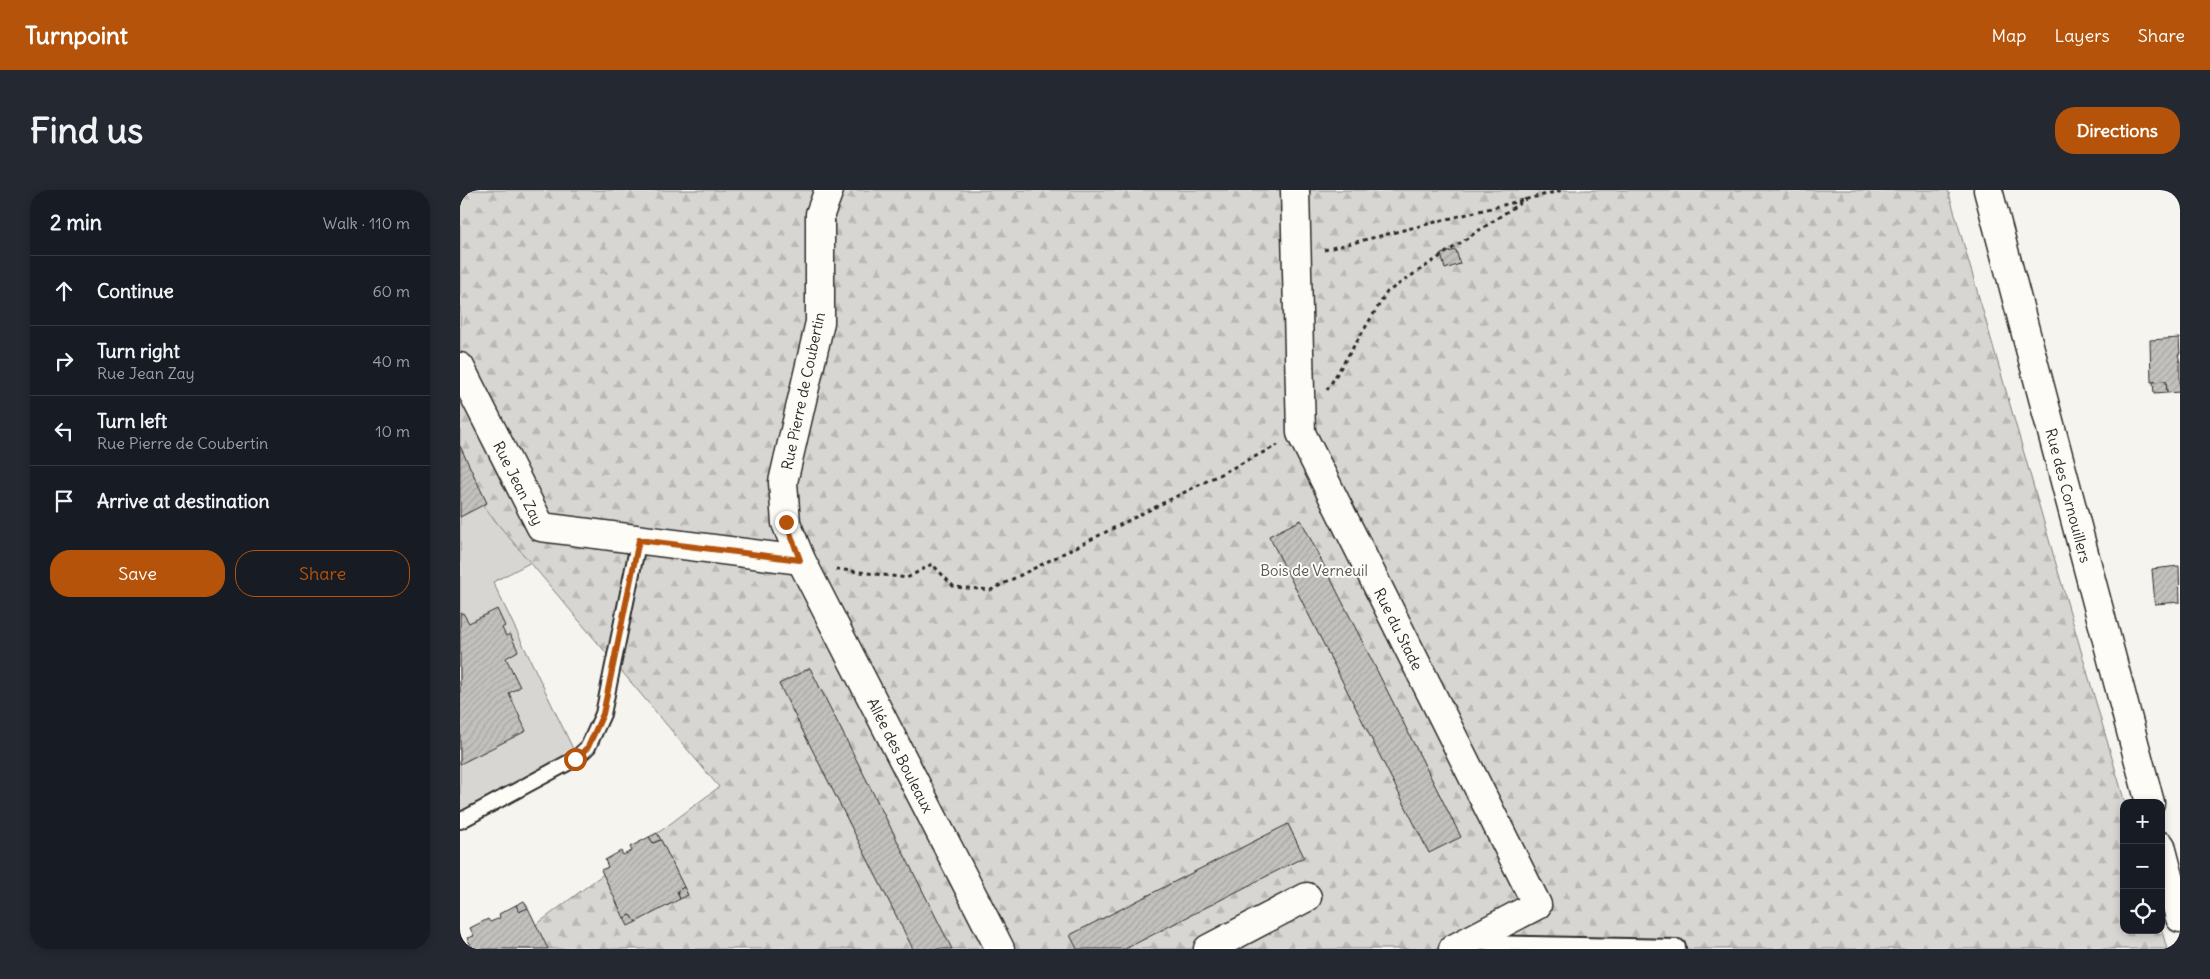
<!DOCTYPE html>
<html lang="en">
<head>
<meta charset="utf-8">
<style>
  :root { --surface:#171b24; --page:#242831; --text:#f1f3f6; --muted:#9ea1a6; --line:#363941; --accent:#b45309 }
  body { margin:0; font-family:Delius,sans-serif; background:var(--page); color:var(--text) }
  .controls { position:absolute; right:15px; bottom:15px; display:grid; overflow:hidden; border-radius:10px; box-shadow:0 2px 8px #0003 }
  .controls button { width:45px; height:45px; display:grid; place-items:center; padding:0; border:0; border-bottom:1px solid var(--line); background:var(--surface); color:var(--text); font:25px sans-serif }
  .stop { position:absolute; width:15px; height:15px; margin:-11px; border:4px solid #b45309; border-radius:50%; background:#fff }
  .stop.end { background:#b45309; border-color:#fff; box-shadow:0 1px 5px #0008 }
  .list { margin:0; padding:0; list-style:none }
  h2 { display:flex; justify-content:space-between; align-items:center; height:65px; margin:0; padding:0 20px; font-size:21px }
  h2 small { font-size:16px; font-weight:400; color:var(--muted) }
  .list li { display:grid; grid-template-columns:32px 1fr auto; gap:15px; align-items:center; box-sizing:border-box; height:70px; padding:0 20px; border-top:1px solid var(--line) }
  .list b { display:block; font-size:19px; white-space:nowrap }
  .list p { margin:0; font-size:16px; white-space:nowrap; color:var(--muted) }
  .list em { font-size:16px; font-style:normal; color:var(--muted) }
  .actions { display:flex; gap:10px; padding:15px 20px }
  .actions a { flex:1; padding:11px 0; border:1px solid var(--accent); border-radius:20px; text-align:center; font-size:18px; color:var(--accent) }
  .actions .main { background:var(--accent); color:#fff }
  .icon { flex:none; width:28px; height:28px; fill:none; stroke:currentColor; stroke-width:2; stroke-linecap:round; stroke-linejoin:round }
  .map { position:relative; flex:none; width:1720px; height:759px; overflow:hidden; border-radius:20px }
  header { display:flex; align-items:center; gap:30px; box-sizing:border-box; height:70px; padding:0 25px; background:var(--accent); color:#fff }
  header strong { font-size:24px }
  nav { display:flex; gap:28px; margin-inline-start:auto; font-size:18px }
  .intro { display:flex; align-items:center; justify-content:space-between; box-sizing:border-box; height:120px; padding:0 30px }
  h1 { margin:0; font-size:35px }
  .button { padding:12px 22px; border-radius:20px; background:var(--accent); color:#fff; font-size:18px; font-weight:700 }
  main { display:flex; gap:30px; padding:0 30px }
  aside { flex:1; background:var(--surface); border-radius:20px; box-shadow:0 2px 8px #0003 }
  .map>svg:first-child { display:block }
</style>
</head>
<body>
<header>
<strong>Turnpoint</strong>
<nav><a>Map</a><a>Layers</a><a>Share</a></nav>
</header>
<div class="intro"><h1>Find us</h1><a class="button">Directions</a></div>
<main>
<aside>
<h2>2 min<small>Walk · 110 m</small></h2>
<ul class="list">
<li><svg class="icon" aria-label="ahead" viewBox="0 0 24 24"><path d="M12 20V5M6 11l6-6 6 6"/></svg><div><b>Continue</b></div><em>60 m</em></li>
<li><svg class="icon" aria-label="right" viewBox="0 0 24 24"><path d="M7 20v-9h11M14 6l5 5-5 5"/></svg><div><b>Turn right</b><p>Rue Jean Zay</p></div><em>40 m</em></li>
<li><svg class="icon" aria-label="left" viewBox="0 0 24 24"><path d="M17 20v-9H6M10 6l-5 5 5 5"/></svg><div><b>Turn left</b><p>Rue Pierre de Coubertin</p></div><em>10 m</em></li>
<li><svg class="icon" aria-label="arrive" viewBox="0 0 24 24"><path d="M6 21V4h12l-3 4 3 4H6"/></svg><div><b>Arrive at destination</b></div></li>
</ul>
<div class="actions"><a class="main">Save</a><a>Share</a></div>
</aside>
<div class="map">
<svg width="1720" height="759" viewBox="0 0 1720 759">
  <defs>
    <pattern id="forest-firs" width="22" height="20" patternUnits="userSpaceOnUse" patternTransform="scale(1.25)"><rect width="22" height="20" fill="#d7d6d2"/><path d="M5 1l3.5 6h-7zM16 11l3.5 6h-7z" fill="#b9b8b4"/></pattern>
    <pattern id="building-hatch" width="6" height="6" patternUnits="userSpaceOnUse" patternTransform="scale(1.25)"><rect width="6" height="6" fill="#c2c1be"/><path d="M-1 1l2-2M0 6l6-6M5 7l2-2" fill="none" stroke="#a7a6a3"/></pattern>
  </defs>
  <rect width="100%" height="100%" fill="#f5f4ef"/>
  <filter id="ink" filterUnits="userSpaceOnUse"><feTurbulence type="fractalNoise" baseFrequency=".02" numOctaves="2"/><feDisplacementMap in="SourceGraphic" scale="10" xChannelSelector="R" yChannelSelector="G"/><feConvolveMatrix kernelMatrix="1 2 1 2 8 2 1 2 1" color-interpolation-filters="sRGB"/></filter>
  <g filter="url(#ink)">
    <polygon fill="#d7d6d2" stroke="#81807e" points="0,223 81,367 33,392 115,563 0,627"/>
    <polygon fill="url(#forest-firs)" stroke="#81807e" points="0,0 1488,0 1665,613 1664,740 1701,740 1701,738 1707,759 44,759 259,597 0,289"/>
    <g fill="url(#building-hatch)" stroke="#2b2b2b">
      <polygon points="996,60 1000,74 985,79 981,64"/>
      <polygon points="1719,148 1720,164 1718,164 1720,172 1720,202 1707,203 1706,191 1691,192 1690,150"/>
      <polygon points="1706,191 1707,203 1694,204 1693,192"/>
      <polygon points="0,256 27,313 0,327"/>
      <polygon points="841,330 1001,647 969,663 809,346"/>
      <polygon points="1719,376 1720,412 1695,414 1692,379"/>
      <polygon points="37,419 45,436 42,438 46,446 50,444 58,461 46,468 60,497 49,503 66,541 0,574 0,424 3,423 9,433"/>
      <polygon points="350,478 492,759 453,759 319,494"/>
      <polygon points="828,634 844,667 665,759 617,759 610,745"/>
      <polygon points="197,643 201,650 193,653 189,647"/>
      <polygon points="189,647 193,653 201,650 224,697 217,701 220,709 176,732 171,725 164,728 141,680 148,677 145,670 161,661 163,665 172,661 170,657"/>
      <polygon points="224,697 228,705 220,709 217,701"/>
      <polygon points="64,711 68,718 59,722 56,715"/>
      <polygon points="56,715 59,722 68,718 88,759 13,759 7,748 14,746 10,738 28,729 30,732 40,728 39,724"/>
      <polygon points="171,725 176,732 168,736 164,728"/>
    </g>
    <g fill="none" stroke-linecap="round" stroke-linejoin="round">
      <g stroke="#2b2b2b" stroke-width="18">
        <g id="service">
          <polyline points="0,631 115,569 128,557 143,524 179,349"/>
          <polyline points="1016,753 1218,757"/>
        </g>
      </g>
      <g stroke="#2b2b2b" stroke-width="31">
        <g id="minor">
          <path id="s1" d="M369 0 360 24V132L323 292 326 333 341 370 540 759"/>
          <path id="s2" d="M835 0 841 243 1077 715 993 759"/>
          <path id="s3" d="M1528 0 1690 613"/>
          <path id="s4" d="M0 177 81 337 341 370"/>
          <polyline points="1701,656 1720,728"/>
          <polyline points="748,759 847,707"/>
        </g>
      </g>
      <g stroke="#2b2b2b" stroke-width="3" stroke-dasharray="4 4" stroke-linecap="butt">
        <polyline points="864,60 1103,0"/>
        <polyline points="867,200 927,102 1066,9"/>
        <polyline points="376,379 447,388 472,374 494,397 531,400 818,255"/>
      </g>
      <use href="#service" stroke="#fdfcf7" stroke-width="14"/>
      <use href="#minor" stroke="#fdfcf7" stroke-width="28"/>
    </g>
  </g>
  <g fill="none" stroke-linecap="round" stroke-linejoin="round" filter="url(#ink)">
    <polyline stroke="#b45309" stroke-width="6" points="115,569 128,557 143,524 179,350 340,370 326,332"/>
  </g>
  <g text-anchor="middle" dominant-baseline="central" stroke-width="4" stroke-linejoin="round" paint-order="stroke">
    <g font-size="15" fill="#2b2b2b" stroke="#fdfcf7">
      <text transform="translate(343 201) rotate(-78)">Rue Pierre de Coubertin</text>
      <text stroke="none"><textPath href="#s4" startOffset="130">Rue Jean Zay</textPath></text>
      <text stroke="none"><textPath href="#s3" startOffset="316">Rue des Cornouillers</textPath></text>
      <text stroke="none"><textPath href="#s2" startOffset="462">Rue du Stade</textPath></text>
      <text stroke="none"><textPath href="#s1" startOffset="598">Allée des Bouleaux</textPath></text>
    </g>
    <g font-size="15" fill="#565655" stroke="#fdfcf7">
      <text x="854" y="380">Bois de Verneuil</text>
    </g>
  </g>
</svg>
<div class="controls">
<button>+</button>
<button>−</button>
<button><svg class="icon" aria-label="locate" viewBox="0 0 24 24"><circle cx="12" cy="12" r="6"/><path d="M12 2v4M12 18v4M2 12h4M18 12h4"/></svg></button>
</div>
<div class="stop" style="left:115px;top:569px"></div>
<div class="stop end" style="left:326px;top:332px"></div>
</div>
</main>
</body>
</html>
